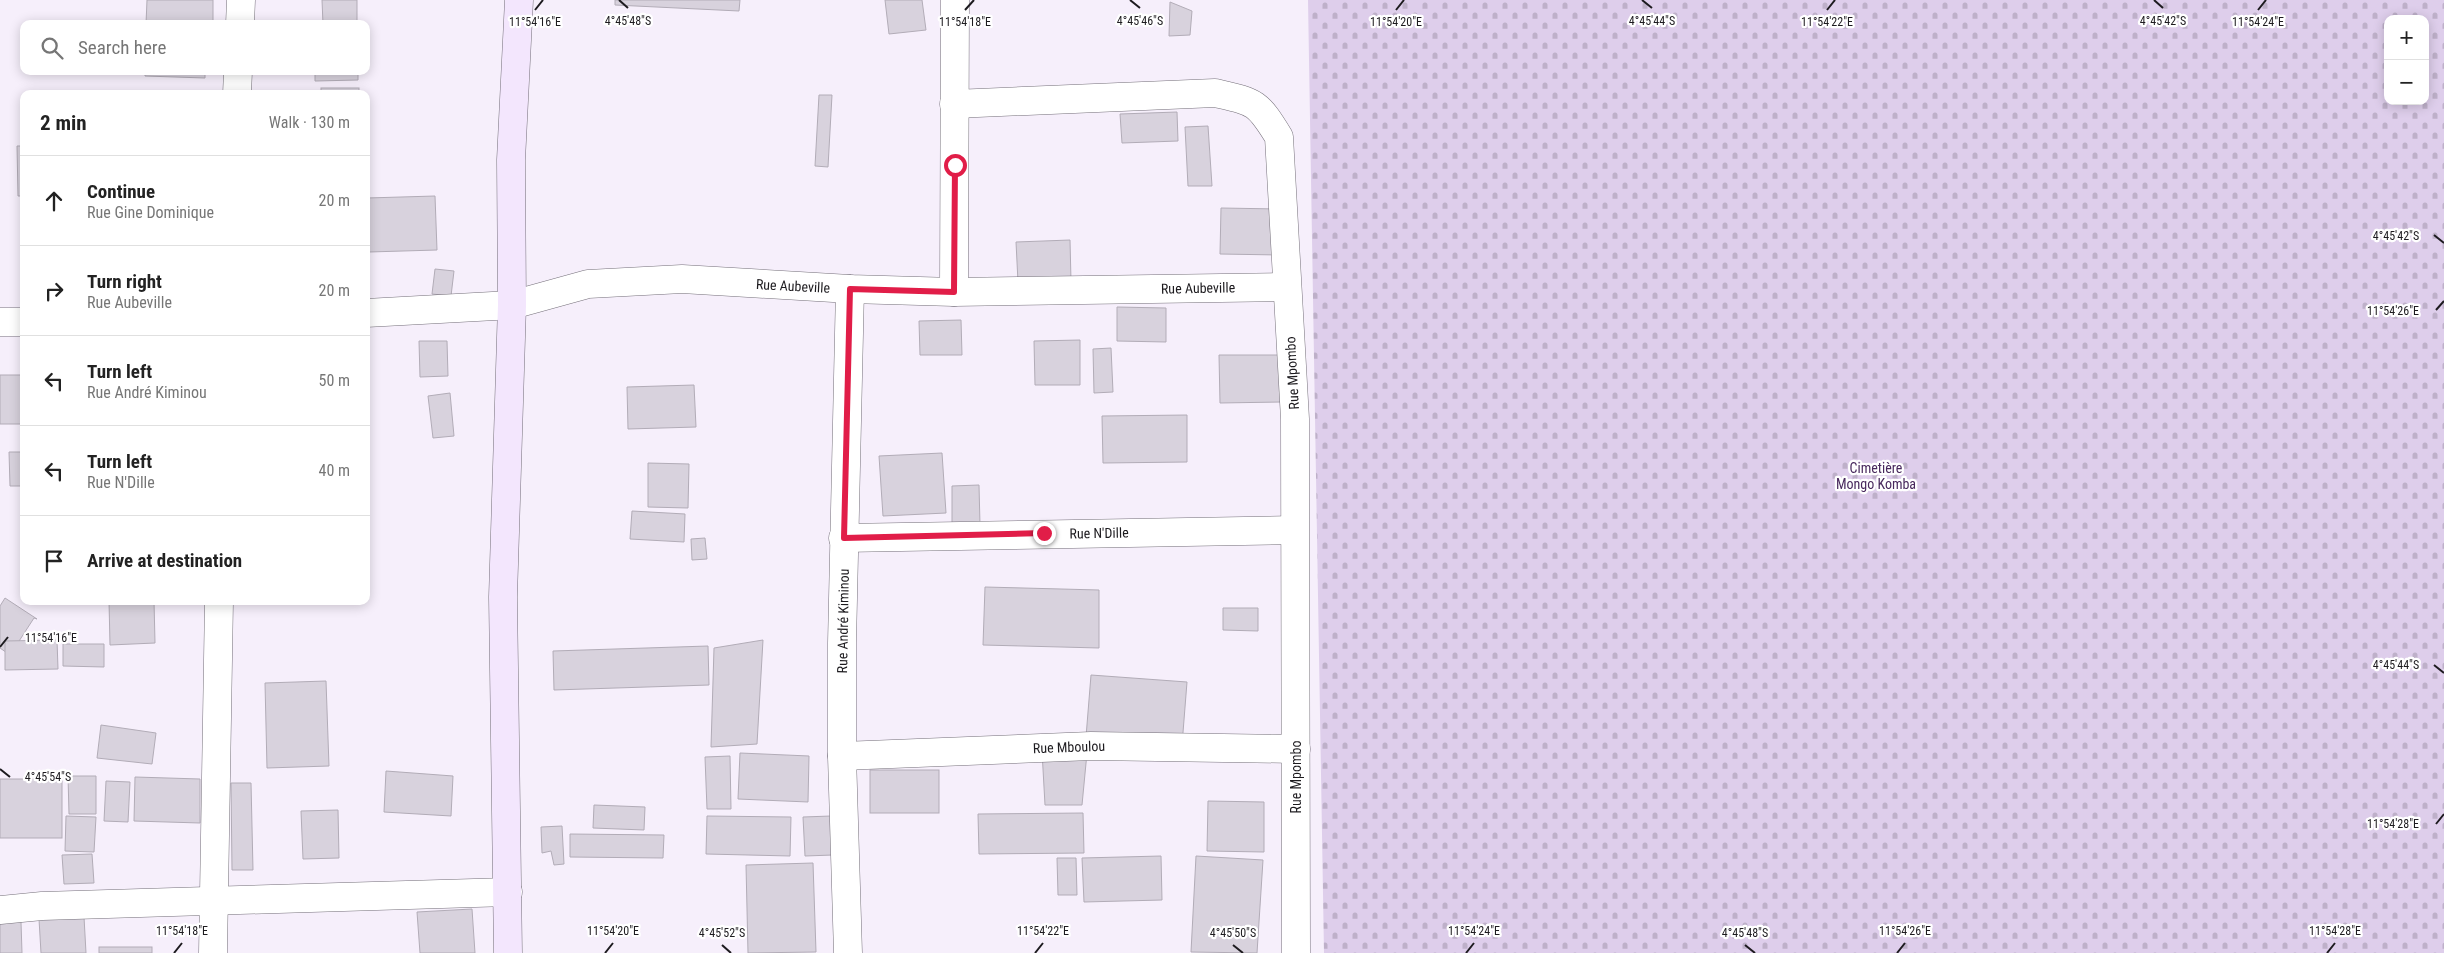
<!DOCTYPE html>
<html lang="en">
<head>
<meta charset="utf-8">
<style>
  :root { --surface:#fff; --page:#f2f2f2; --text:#222; --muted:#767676; --line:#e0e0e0 }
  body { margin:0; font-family:"Roboto Condensed",sans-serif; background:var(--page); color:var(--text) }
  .controls { position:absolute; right:15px; top:15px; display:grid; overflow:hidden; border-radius:10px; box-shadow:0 2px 12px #0003 }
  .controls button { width:45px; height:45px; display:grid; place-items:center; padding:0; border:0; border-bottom:1px solid var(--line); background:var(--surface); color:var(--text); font:25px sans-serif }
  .stop { position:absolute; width:15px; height:15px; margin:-11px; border:4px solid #e11d48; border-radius:50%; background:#fff }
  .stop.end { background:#e11d48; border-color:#fff; box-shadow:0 1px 5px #0008 }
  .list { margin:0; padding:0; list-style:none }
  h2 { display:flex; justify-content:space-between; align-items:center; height:65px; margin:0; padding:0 20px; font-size:21px }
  h2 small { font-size:16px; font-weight:400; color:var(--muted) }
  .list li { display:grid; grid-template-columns:32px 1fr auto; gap:15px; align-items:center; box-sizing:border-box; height:90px; padding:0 20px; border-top:1px solid var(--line) }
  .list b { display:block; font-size:19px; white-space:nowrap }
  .list p { margin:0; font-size:16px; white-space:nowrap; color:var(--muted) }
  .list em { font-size:16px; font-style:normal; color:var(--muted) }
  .icon { flex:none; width:28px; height:28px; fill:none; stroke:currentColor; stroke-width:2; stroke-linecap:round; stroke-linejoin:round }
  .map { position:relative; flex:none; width:2444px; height:953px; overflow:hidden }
  .search { position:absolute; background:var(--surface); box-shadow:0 2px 12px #0003; left:20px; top:20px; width:350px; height:55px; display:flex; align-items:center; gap:12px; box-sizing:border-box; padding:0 18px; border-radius:10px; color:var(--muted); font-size:19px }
  .panel { position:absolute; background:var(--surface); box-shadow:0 2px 12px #0003; left:20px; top:90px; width:350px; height:515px; border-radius:10px }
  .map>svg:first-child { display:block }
</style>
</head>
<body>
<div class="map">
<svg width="2444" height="953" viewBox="0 0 2444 953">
  <defs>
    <pattern id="cemetery-stones" width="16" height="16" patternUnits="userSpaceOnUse" patternTransform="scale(1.25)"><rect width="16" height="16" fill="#deceeb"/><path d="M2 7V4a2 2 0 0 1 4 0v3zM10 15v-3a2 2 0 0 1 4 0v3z" fill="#beb0c9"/></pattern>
  </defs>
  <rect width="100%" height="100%" fill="#f6effb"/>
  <path fill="url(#cemetery-stones)" fill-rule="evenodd" d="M1308 0H2444V953H1324ZM2388 19H2425V101H2388Z"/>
  <g fill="#d8d2dd" stroke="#b2acb7">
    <polygon points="147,0 213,0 213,24 146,24"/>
    <polygon points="322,0 357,0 357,24 323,24"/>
    <polygon points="615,0 740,0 739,11 615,5"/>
    <polygon points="885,0 922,0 926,30 889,34"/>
    <polygon points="1170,2 1192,11 1190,35 1169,36"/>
    <polygon points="145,71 205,71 205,78 145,76"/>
    <polygon points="315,71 358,71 358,80 315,81"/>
    <rect x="321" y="88" width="38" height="6"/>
    <polygon points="819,95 832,95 828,167 815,166"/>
    <polygon points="1177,112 1178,141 1122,143 1120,114"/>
    <polygon points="1208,126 1212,186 1188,186 1185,127"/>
    <polygon points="17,146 24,146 24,196 18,196"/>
    <polygon points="435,196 437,250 369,252 367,198"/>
    <polygon points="1221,208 1279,209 1279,255 1220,254"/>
    <polygon points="1070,240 1071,281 1018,282 1016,242"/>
    <polygon points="435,269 454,271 451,296 432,294"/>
    <polygon points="1117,307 1166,308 1166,342 1117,341"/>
    <polygon points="961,320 962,355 920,355 919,321"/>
    <polygon points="1080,340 1080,385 1035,385 1034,341"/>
    <polygon points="419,341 447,341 448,376 420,377"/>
    <polygon points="1111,348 1113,392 1094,393 1093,349"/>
    <polygon points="1219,355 1280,355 1281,402 1220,403"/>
    <rect x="0" y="375" width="24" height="49"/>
    <polygon points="694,385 696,427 628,429 627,387"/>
    <polygon points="450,393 454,436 433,438 428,396"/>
    <polygon points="1187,415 1187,462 1103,463 1102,416"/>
    <polygon points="9,452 24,452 24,486 10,486"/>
    <polygon points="942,453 946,513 883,516 879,456"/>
    <polygon points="648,463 689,464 688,508 648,507"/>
    <polygon points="979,485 980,525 952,525 952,486"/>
    <polygon points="632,511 685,514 684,542 630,539"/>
    <polygon points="705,538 707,559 692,560 691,539"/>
    <polygon points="985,587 1099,590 1099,648 983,645"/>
    <polygon points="5,598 37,619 34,618 10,655 0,648 0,606"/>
    <polygon points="109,601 154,601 155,643 110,645"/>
    <polygon points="1223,608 1258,608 1258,631 1223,630"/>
    <polygon points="57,640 58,669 5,670 5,641"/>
    <polygon points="763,640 757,744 711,747 714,648"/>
    <polygon points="63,644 104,644 104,667 63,666"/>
    <polygon points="708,646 709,685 554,690 553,651"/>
    <polygon points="1091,675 1187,682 1182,745 1086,737"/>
    <polygon points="326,681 329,766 267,768 265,683"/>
    <polygon points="101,725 156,733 152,764 97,758"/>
    <polygon points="1042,751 1087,753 1082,805 1045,805"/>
    <polygon points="740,753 809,756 808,802 738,799"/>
    <polygon points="730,756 731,809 707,809 705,757"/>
    <rect x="870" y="770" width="69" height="43"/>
    <polygon points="386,771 453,776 451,816 384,812"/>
    <polygon points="68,776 96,776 96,814 69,814"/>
    <polygon points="135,777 200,779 200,823 134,821"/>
    <rect x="0" y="779" width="62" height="59"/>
    <polygon points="106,781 130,782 128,822 104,821"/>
    <polygon points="231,783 251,783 253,870 232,870"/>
    <polygon points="1208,801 1264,802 1264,852 1207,851"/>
    <polygon points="594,805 645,807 644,830 593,828"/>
    <polygon points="338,810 339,858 303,859 301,811"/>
    <polygon points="1083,813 1084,853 979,854 978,814"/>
    <polygon points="66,816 96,817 94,852 65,851"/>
    <polygon points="707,816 791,817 790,856 706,854"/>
    <polygon points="831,816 833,855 805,856 803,817"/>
    <polygon points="562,826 564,864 554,865 551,851 542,853 541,827"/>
    <polygon points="570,834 664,835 663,858 570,857"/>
    <polygon points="92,854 94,883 64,884 62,855"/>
    <polygon points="1161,856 1162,900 1084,902 1082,858"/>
    <polygon points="1196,856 1263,860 1257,953 1191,952"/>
    <polygon points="1057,858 1076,858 1077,895 1058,895"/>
    <polygon points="813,863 816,952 748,953 746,865"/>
    <polygon points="472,909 475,953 420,953 417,912"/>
    <polygon points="84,917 86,953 41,953 39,919"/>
    <polygon points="0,922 21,922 22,953 0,953"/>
    <rect x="99" y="947" width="53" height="6"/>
  </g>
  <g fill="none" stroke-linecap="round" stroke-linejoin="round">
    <g stroke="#75707a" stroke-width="29">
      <g id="street">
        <polyline points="240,24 241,0"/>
        <polyline points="237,94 238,71"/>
        <path d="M954 104 1215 93C1255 102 1257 101 1279 137L1295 419 1296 953"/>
        <polyline points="954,292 955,0"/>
        <polyline points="366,313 512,305 588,284 682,279 850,289 954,292 1287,287"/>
        <polyline points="0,322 24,322"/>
        <polyline points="843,538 1294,530"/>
        <polyline points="842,756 1091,746 1296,749"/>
        <polyline points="0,910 42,906 508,892"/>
        <polyline points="213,953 219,601"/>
        <polyline points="848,953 842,756 842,643 850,289"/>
      </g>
    </g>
    <g stroke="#75707a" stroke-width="29">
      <polyline id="secondary" points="508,953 503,597 512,305 511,160 519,0"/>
    </g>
    <use href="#street" stroke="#fff" stroke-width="28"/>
    <use href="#secondary" stroke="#f3e6fd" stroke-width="28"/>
  </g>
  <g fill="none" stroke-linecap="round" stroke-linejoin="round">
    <polyline stroke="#e11d48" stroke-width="6" points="955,165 954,292 850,289 844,538 1044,533"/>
  </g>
  <path fill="none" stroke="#1d1b1f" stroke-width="2" d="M619 0 628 8M1130 0 1140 8M1642 0 1652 8M2154 0 2163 8M535 10 543 0M965 10 974 0M1396 10 1404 0M1827 10 1835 0M2258 10 2266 0M2434 235 2444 243M2436 310 2444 301M0 647 8 637M2434 665 2444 673M0 769 10 777M2436 824 2444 814M722 945 731 953M1233 945 1243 953M1745 945 1755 953M174 953 182 943M605 953 613 943M1035 953 1043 943M1466 953 1474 943M1897 953 1905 943M2327 953 2335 943"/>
  <g text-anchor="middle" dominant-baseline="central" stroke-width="4.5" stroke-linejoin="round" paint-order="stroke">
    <g font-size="14" fill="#1d1b1f" stroke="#fff">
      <text transform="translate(793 286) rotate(3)">Rue Aubeville</text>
      <text transform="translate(1198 288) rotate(-1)">Rue Aubeville</text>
      <text transform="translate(1292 373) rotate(-93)">Rue Mpombo</text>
      <text transform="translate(1099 533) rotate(-1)">Rue N'Dille</text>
      <text transform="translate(843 621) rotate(-89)">Rue André Kiminou</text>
      <text transform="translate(1069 747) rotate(-2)">Rue Mboulou</text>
      <text transform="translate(1296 777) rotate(-90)">Rue Mpombo</text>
    </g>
    <g font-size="14" fill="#48285d" stroke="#fff">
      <text x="1876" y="468">Cimetière<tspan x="1876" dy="16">Mongo Komba</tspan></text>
    </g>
  </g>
  <g font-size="12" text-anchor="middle" fill="#1d1b1f" stroke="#fff" stroke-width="4.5" stroke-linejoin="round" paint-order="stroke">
    <text x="628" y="25">4°45'48"S</text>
    <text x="1140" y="25">4°45'46"S</text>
    <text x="1652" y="25">4°45'44"S</text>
    <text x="2163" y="25">4°45'42"S</text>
    <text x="535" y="26">11°54'16"E</text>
    <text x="965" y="26">11°54'18"E</text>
    <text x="1396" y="26">11°54'20"E</text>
    <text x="1827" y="26">11°54'22"E</text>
    <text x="2258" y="26">11°54'24"E</text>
    <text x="2396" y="240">4°45'42"S</text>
    <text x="2393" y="315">11°54'26"E</text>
    <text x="51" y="642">11°54'16"E</text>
    <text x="2396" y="669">4°45'44"S</text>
    <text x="48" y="781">4°45'54"S</text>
    <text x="2393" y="828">11°54'28"E</text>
    <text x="182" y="935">11°54'18"E</text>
    <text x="613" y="935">11°54'20"E</text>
    <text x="1043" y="935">11°54'22"E</text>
    <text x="1474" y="935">11°54'24"E</text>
    <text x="1905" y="935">11°54'26"E</text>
    <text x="2335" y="935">11°54'28"E</text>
    <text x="722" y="937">4°45'52"S</text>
    <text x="1233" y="937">4°45'50"S</text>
    <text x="1745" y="937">4°45'48"S</text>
  </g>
</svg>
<div class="controls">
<button>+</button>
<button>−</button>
</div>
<div class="stop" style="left:955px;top:165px"></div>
<div class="stop end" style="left:1044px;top:533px"></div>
<div class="search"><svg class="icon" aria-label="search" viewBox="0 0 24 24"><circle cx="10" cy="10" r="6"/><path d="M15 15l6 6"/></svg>Search here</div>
<section class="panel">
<h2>2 min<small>Walk · 130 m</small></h2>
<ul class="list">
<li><svg class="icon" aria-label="ahead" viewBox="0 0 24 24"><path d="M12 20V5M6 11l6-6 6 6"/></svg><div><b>Continue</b><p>Rue Gine Dominique</p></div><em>20 m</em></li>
<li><svg class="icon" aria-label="right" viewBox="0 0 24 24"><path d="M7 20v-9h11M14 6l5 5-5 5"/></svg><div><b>Turn right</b><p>Rue Aubeville</p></div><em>20 m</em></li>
<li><svg class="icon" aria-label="left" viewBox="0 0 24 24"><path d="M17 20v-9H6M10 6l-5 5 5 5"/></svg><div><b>Turn left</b><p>Rue André Kiminou</p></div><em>50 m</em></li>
<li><svg class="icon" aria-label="left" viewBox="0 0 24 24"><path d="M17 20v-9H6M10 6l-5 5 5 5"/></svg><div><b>Turn left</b><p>Rue N'Dille</p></div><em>40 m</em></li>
<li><svg class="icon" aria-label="arrive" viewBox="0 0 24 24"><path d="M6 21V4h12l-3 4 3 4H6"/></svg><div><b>Arrive at destination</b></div></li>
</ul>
</section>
</div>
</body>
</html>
